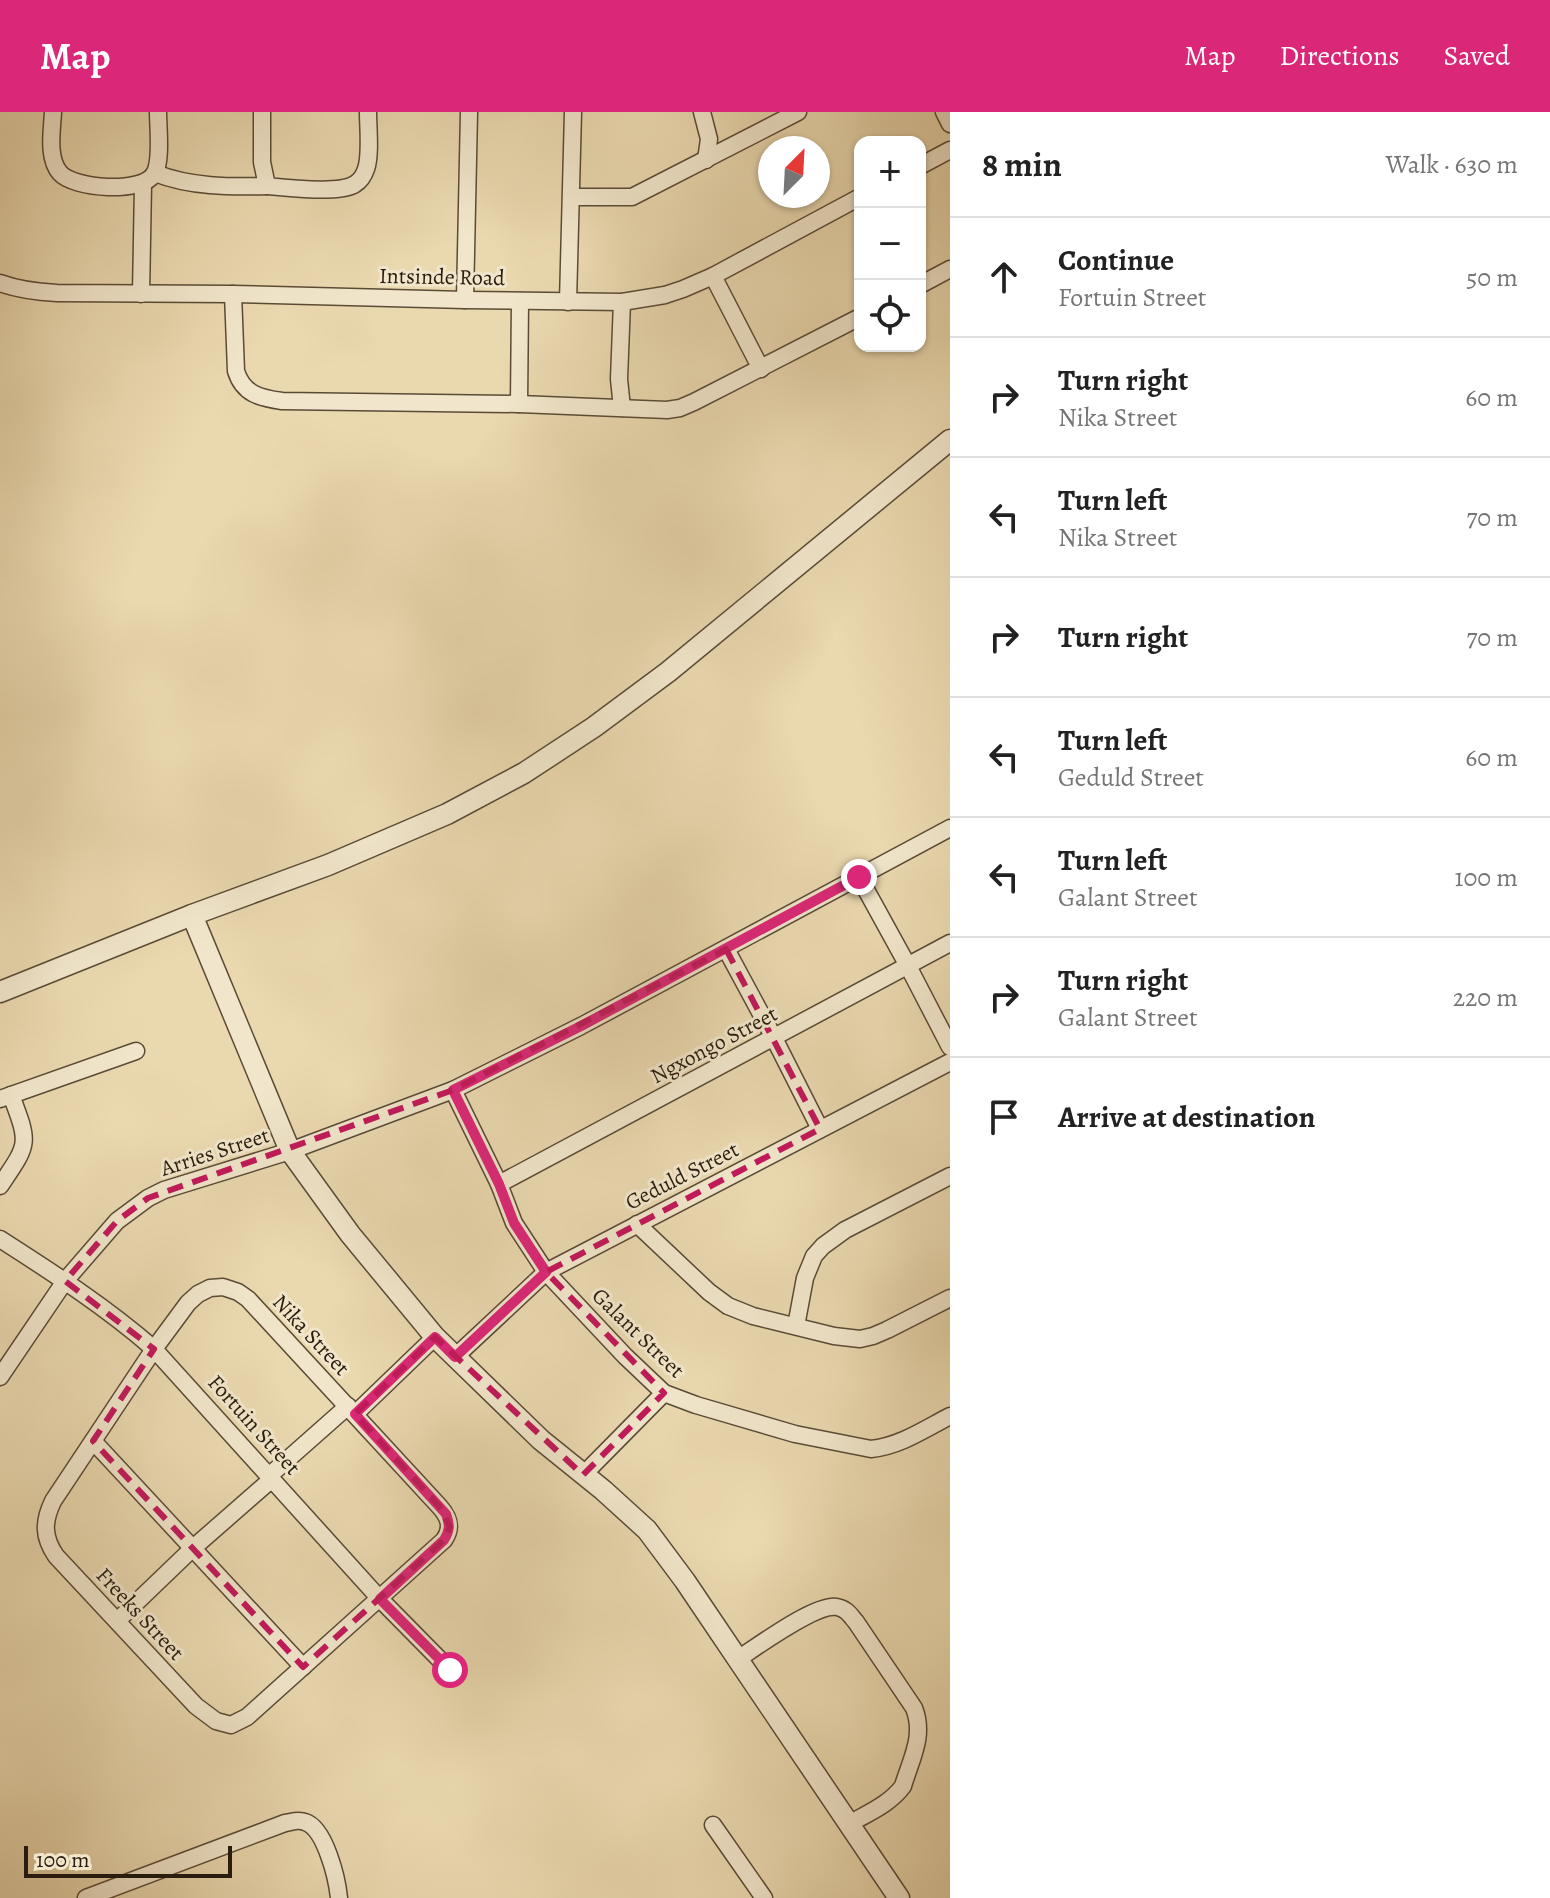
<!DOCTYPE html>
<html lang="en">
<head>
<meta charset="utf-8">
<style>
  :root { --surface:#fff; --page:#f2f2f2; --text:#222; --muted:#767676; --line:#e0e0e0; --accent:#db2777 }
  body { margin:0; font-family:Alegreya,serif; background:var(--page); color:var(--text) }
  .controls { position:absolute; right:24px; top:24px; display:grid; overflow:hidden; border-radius:16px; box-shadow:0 2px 6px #0004 }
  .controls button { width:72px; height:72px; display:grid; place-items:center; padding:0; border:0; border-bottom:2px solid var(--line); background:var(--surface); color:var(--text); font:40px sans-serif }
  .compass { position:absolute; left:758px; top:24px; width:72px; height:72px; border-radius:50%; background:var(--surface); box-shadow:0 2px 6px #0004; rotate:24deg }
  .scale { position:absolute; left:24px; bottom:20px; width:208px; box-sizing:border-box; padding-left:8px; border:4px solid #2a1c0e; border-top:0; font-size:22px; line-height:28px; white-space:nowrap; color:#2a1c0e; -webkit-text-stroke:6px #f1e6cb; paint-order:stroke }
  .stop { position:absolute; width:24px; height:24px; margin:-18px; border:6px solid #db2777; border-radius:50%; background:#fff }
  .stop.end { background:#db2777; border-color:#fff; box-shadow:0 2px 8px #0008 }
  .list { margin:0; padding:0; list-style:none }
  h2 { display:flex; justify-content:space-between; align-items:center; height:104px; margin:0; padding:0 32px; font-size:34px }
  h2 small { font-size:26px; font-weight:400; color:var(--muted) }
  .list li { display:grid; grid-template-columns:52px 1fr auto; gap:24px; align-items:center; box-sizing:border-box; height:120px; padding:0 32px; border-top:2px solid var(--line) }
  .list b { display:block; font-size:30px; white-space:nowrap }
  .list p { margin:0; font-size:26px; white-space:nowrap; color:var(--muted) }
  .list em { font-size:26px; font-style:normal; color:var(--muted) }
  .icon { flex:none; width:44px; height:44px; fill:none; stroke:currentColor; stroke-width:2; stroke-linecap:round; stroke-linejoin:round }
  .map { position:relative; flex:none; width:950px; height:1786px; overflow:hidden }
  header { display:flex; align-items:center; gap:48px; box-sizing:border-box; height:112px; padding:0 40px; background:var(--accent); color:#fff }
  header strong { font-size:38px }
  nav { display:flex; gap:44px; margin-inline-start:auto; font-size:28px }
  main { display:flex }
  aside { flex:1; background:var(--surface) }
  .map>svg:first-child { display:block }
</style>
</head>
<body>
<header>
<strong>Map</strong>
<nav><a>Map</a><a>Directions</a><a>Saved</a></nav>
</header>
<main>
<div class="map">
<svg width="950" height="1786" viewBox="0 0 950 1786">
  <rect width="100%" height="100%" fill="#ead8af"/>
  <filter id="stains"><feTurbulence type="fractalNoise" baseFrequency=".0025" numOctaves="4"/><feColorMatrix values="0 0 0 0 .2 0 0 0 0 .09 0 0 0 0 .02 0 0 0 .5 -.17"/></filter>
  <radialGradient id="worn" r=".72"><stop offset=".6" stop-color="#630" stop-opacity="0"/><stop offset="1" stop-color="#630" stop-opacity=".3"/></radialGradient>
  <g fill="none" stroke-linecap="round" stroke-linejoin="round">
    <g stroke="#5a4b36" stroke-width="19">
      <g id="minor">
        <path d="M53 0C52 19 47 46 60 61 74 77 142 82 154 62 162 50 158 15 158 0"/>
        <path d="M262 0V50L267 74C286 76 340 82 355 72 360 69 364 63 366 57 371 43 368 16 368 0"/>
        <polyline points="702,0 709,27 706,48"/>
        <polyline points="944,0 950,12"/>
        <polyline points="920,54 950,38"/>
        <path d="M155 61C190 75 230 75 267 74"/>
        <polyline points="572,85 632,85 798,0"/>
        <polyline points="713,164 761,257"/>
        <path d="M0 171C19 178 37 180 57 181L233 182 465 188 622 190 665 183 683 177 713 164 860 85"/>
        <polyline points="920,173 950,157"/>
        <polyline points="141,182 143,72"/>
        <path d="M233 182 236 259C243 282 260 286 282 289L519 292 667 298 680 296 694 290 860 205"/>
        <polyline points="465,188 469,0"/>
        <polyline points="568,190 573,0"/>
        <polyline points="622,190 619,267 622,296"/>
        <polyline points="519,292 520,189"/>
        <polyline points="859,765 908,854 950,935"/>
        <polyline points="726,837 774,926 820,1017"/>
        <path d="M453 978 499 1072 514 1111 546 1160 625 1244 664 1281 696 1293 795 1322 871 1337C900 1334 925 1317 950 1304"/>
        <polyline points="0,987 136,939"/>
        <polyline points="499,1072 950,831"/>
        <path d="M0 1074C29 1031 30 1033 11 983"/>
        <polyline points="637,1112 709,1180 728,1194 753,1204 834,1224 860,1227 873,1224 887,1218 950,1186"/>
        <path d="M0 1127C53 1161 106 1195 154 1237L380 1487 450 1558"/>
        <path d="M223 1175 238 1180 248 1187 439 1394C449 1405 453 1415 444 1428L247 1605 231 1613 216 1609 196 1594 56 1444C43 1425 43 1410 53 1389L154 1237 188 1191 198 1182 210 1176Z"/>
        <polyline points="796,1214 805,1166 814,1144 823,1134 845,1118 950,1064"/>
        <polyline points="455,1245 546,1160 950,950"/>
        <polyline points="0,1265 65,1169 117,1109 148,1086 164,1078 290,1039 453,978 581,914 950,716"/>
        <polyline points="355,1302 435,1225"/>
        <polyline points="93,1329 303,1555"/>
        <polyline points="270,1363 348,1294"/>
        <polyline points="583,1363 664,1281"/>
        <polyline points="117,1509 193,1436 272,1367"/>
        <path d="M738 1547C758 1534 816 1491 837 1495 847 1497 850 1503 856 1510L914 1596C925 1624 911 1647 903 1674 890 1692 868 1701 849 1712"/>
        <polyline points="713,1713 764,1786"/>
        <path d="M86 1786 285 1711C292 1710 298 1707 305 1710 325 1716 337 1766 339 1786"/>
      </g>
    </g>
    <g stroke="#5a4b36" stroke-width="23">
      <g id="tertiary">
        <polyline points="192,803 290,1039 350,1122 435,1225 541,1328 603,1378 647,1418 685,1469 899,1786"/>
        <polyline points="0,880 192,803 328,753 447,702 524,661 594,615 668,560 950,328"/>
      </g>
    </g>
    <use href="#minor" stroke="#f1e6cb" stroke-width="16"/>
    <use href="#tertiary" stroke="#f1e6cb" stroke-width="20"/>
  </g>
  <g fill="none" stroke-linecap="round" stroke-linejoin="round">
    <path stroke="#db2777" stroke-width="10" d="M450 1558 380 1487 444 1428C450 1418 450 1413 446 1402L355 1302 435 1225 455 1245 546 1160 514 1111 499 1072 453 978 581 914 859 765"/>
  </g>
  <path fill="none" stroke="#c2185b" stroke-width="6" stroke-dasharray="16 10" stroke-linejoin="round" d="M726 837 820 1017 546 1160 664 1281 583 1363 435 1225 355 1302 439 1394 450 1415 444 1428 303 1555 93 1329 154 1237 65 1169 117 1109 148 1086 453 978Z"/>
  <g text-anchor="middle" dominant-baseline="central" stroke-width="6" stroke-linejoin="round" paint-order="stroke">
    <g font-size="22" fill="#2a1c0e" stroke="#f1e6cb">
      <text transform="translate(442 165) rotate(1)">Intsinde Road</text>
      <text transform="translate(714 933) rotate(-28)">Ngxongo Street</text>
      <text transform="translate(215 1040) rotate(-18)">Arries Street</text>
      <text transform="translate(682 1064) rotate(-27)">Geduld Street</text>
      <text transform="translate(638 1221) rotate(44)">Galant Street</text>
      <text transform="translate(311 1223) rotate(47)">Nika Street</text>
      <text transform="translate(254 1313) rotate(48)">Fortuin Street</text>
      <text transform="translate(140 1502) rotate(47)">Freeks Street</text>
    </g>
  </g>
  <rect width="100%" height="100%" filter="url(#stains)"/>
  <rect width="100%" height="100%" fill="url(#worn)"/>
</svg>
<div class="controls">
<button>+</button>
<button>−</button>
<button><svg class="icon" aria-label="locate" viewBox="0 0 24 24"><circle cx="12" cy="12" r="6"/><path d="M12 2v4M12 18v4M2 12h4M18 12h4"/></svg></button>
</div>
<svg class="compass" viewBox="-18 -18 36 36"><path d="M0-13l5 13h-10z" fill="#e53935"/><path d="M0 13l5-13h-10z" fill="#767676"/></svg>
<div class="scale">100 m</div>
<div class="stop" style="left:450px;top:1558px"></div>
<div class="stop end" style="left:859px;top:765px"></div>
</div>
<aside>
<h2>8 min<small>Walk · 630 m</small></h2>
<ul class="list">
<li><svg class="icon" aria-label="ahead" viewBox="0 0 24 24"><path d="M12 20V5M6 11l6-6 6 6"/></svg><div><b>Continue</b><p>Fortuin Street</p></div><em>50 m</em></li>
<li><svg class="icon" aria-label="right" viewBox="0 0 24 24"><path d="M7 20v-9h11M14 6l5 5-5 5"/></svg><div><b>Turn right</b><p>Nika Street</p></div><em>60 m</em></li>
<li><svg class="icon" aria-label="left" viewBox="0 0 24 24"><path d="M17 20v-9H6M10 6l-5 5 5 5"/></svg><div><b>Turn left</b><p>Nika Street</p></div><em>70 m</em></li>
<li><svg class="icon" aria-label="right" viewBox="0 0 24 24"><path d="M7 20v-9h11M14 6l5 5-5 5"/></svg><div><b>Turn right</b></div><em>70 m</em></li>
<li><svg class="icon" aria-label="left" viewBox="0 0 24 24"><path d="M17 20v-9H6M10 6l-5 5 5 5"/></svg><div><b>Turn left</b><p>Geduld Street</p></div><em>60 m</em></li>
<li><svg class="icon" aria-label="left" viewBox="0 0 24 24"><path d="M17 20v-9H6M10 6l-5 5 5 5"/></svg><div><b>Turn left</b><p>Galant Street</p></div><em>100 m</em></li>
<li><svg class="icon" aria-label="right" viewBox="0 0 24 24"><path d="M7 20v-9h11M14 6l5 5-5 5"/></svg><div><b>Turn right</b><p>Galant Street</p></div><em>220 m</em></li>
<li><svg class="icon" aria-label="arrive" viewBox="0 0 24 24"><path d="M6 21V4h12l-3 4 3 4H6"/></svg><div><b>Arrive at destination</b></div></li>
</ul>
</aside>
</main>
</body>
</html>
